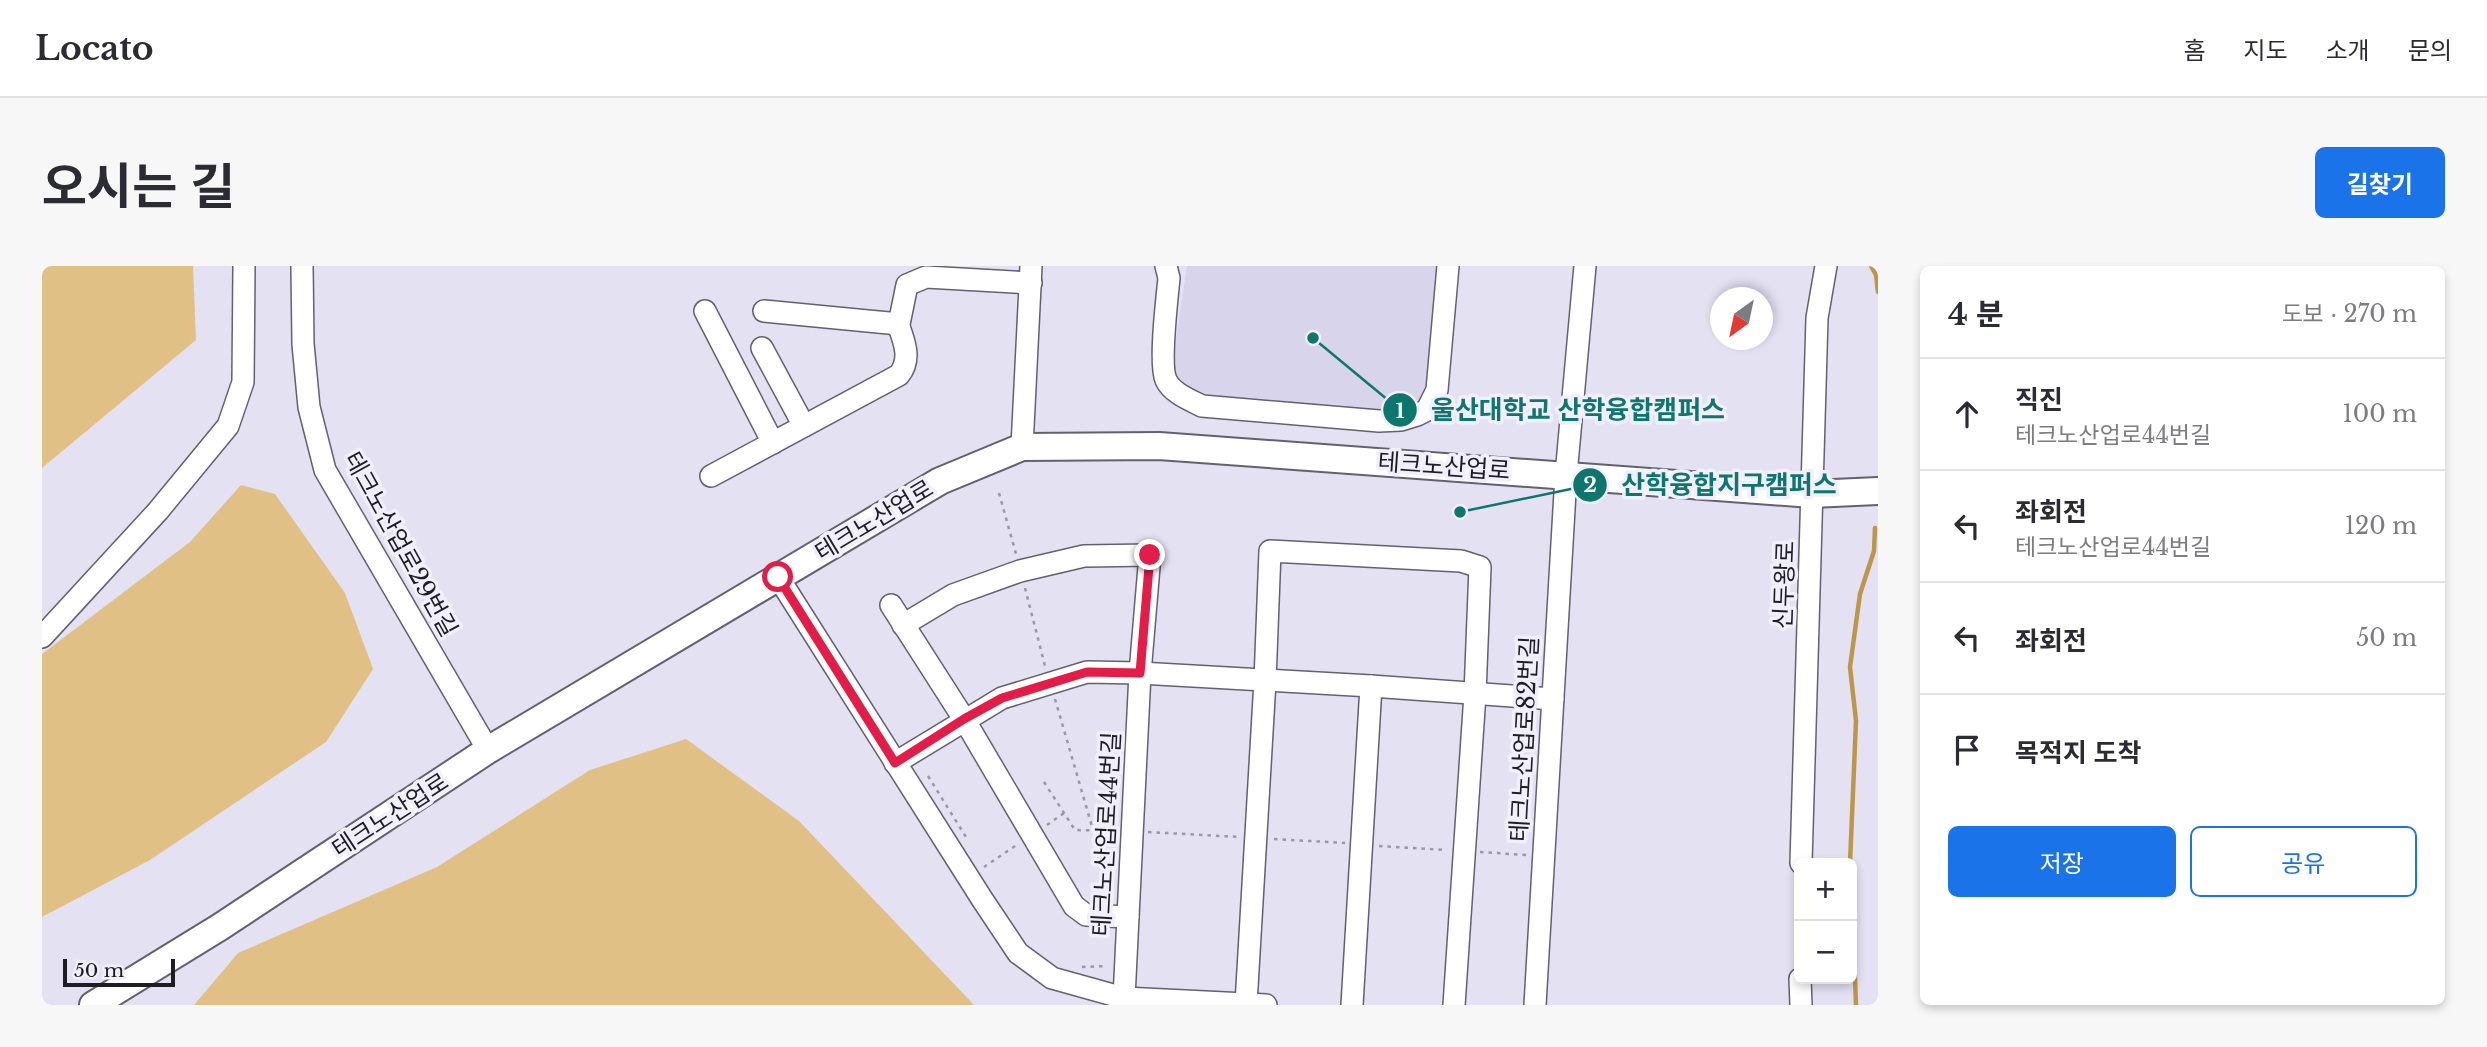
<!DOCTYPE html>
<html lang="ko">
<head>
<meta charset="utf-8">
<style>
  :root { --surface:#fff; --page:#f7f7f7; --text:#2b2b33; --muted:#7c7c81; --line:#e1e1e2; --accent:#1a73e8 }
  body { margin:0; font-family:"Libre Baskerville","Noto Sans KR",serif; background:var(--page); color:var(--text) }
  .controls { position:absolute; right:21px; bottom:21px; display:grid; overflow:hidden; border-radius:10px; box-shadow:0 4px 10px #0003 }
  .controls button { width:63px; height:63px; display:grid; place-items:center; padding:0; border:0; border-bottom:2px solid var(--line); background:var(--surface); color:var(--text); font:35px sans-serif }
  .compass { position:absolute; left:1668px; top:21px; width:63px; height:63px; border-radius:50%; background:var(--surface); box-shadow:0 4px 10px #0003; rotate:213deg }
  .scale { position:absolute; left:21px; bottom:18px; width:112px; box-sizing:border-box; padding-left:7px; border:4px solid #1e1d23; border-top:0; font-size:19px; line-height:24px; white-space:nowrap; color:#1e1d23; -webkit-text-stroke:5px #f1effc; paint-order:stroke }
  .stop { position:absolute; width:21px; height:21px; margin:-16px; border:5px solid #e11d48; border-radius:50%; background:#fff }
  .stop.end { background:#e11d48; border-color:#fff; box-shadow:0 2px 7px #0008 }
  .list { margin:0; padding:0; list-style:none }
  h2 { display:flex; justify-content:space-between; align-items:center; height:91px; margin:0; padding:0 28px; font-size:30px }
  h2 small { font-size:23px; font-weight:400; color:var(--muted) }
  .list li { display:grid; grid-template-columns:46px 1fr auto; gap:21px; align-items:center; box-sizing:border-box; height:112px; padding:0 28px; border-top:2px solid var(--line) }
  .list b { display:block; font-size:26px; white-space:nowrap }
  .list p { margin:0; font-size:23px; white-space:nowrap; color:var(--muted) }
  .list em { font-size:23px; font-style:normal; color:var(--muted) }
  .actions { display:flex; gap:14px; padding:21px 28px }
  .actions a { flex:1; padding:16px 0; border:2px solid var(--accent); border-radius:10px; text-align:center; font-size:24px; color:var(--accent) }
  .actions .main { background:var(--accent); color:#fff }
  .icon { flex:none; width:38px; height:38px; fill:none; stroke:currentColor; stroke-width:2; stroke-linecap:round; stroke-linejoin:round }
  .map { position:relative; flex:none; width:1836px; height:739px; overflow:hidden; border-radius:10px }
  header { display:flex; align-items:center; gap:42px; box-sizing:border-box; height:98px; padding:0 35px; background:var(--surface); border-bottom:2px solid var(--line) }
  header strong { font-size:33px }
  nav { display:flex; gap:38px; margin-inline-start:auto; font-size:24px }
  .intro { display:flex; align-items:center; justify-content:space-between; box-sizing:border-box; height:168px; padding:0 42px }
  h1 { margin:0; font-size:49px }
  .button { padding:18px 32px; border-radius:10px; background:var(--accent); color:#fff; font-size:24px; font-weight:700 }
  main { display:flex; gap:42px; padding:0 42px }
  aside { flex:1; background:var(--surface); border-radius:10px; box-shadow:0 4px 10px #0003 }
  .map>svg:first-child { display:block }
</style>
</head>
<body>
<header>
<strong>Locato</strong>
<nav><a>홈</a><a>지도</a><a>소개</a><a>문의</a></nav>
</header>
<div class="intro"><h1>오시는 길</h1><a class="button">길찾기</a></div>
<main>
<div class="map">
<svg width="1836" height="739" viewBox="0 0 1836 739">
  <rect width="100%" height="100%" fill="#e3e1f2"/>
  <polygon fill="#d7d4ec" points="1145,0 1415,0 1404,108 1366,148 1165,138 1133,116 1130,100"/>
  <g fill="#e1c085">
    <polygon points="0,0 151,0 154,74 0,202"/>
    <polygon points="199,219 233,228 303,327 331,403 284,476 108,594 0,651 0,388 148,276"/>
    <polygon points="644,473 757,555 932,739 152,739 196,687 395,601 548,504"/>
  </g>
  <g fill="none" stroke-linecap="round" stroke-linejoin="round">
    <g stroke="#be964a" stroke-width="4.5">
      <polyline points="1829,0 1834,9 1836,26"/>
      <polyline points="1808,597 1814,455 1808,401 1818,328 1832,285 1833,262"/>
      <polyline points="1810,634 1814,739"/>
    </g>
    <g stroke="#63616f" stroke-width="24">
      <g id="minor">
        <polyline points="260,0 261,78 267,141 283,204 446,484"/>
        <path d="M1124 0 1127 12C1125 33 1117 98 1124 114 1130 127 1148 134 1160 140L1337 155 1359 154 1375 149 1385 144 1395 124 1406 0"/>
        <polyline points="663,45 731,177"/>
        <polyline points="722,45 857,58 865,19 884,11 989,17"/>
        <polyline points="720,82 762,160"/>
        <polyline points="980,181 989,0"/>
        <path d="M669 210 857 109C870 93 862 75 856 58"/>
        <polyline points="736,311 940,633 976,687 1010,712 1082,732 1224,739"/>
        <polyline points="849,339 922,453 1032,640 1044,649 1086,651"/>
        <polyline points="861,359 911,329 978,305 1042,290 1108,289 1098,407 1082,732"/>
        <polyline points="0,371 116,245 186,160 201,116 202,0"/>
        <polyline points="853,497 960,432 1045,406 1098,407 1329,420 1511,433"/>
        <polyline points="1759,597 1775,52 1784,0"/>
        <polyline points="1758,713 1759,739"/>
        <polyline points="1204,738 1223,415 1228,285 1419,295 1438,301 1433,428 1412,739"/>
        <polyline points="1310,739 1329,420"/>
        <polyline points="1493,739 1524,209 1543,0"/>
      </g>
    </g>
    <g stroke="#63616f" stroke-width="30">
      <polyline id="major" points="51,739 178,661 446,484 898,215 980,181 1117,180 1770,228 1836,225"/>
    </g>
    <g stroke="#9998a5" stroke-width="2.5" stroke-dasharray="3.5 5" stroke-linecap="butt">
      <polyline points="957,227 974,288"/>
      <polyline points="983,322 1003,400"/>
      <polyline points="1013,433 1051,564 1058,599"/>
      <polyline points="886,510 924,571"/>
      <polyline points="1002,516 1033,564 1072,565"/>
      <polyline points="1005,559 1022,547"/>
      <polyline points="1106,566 1198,571"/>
      <polyline points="1232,573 1303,577"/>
      <polyline points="1337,580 1404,584"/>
      <polyline points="1438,586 1484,589"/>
      <polyline points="942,601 976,578"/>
      <polyline points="1040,701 1065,700"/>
    </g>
    <use href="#minor" stroke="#fff" stroke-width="21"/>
    <use href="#major" stroke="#fff" stroke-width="26"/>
  </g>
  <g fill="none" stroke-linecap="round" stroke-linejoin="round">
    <polyline stroke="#e11d48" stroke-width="9" points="736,311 853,497 922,453 960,432 1045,406 1098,407 1108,289"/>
  </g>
  <g text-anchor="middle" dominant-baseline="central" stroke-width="7" stroke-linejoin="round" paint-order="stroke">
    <g font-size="24" fill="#1e1d23" stroke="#f1effc">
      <text transform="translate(1402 200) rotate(4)">테크노산업로</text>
      <text transform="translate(832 254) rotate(-31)">테크노산업로</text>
      <text transform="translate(359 278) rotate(61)">테크노산업로29번길</text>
      <text transform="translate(1742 319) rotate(-88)">신두왕로</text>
      <text transform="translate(1482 473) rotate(-87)">테크노산업로82번길</text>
      <text transform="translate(348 549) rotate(-33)">테크노산업로</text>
      <text transform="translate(1064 568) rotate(-87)">테크노산업로44번길</text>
    </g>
  </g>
  <path fill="none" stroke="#0f766e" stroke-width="2.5" d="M1271 72L1358 144M1418 246L1548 219"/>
  <g fill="#0f766e" stroke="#f1effc" stroke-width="2.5">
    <circle cx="1271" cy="72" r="7"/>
    <circle cx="1418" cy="246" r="7"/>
    <circle cx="1358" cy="144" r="18"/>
    <circle cx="1548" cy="219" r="18"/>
  </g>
  <g font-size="21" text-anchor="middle" font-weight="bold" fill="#fff">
    <text x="1358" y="152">1</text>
    <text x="1548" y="226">2</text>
  </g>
  <g font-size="26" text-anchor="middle" font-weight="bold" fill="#0f766e" stroke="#f1effc" stroke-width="7" stroke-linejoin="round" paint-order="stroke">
    <text x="1536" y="153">울산대학교 산학융합캠퍼스</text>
    <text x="1687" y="228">산학융합지구캠퍼스</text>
  </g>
</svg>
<div class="controls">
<button>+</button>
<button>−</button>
</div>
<svg class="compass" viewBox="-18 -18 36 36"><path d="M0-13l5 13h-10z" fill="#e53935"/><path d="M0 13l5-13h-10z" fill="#7c7c81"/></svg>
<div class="scale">50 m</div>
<div class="stop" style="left:736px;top:311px"></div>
<div class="stop end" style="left:1108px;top:289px"></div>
</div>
<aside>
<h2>4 분<small>도보 · 270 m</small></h2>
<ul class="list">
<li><svg class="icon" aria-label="ahead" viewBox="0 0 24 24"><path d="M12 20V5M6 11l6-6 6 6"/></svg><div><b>직진</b><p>테크노산업로44번길</p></div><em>100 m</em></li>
<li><svg class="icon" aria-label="left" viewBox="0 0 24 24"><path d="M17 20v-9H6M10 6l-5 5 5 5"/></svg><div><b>좌회전</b><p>테크노산업로44번길</p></div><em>120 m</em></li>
<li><svg class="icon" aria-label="left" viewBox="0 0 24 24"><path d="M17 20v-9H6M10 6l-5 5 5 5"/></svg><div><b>좌회전</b></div><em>50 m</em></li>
<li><svg class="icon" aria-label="arrive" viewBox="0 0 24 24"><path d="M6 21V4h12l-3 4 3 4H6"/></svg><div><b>목적지 도착</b></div></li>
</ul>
<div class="actions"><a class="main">저장</a><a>공유</a></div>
</aside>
</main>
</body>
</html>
